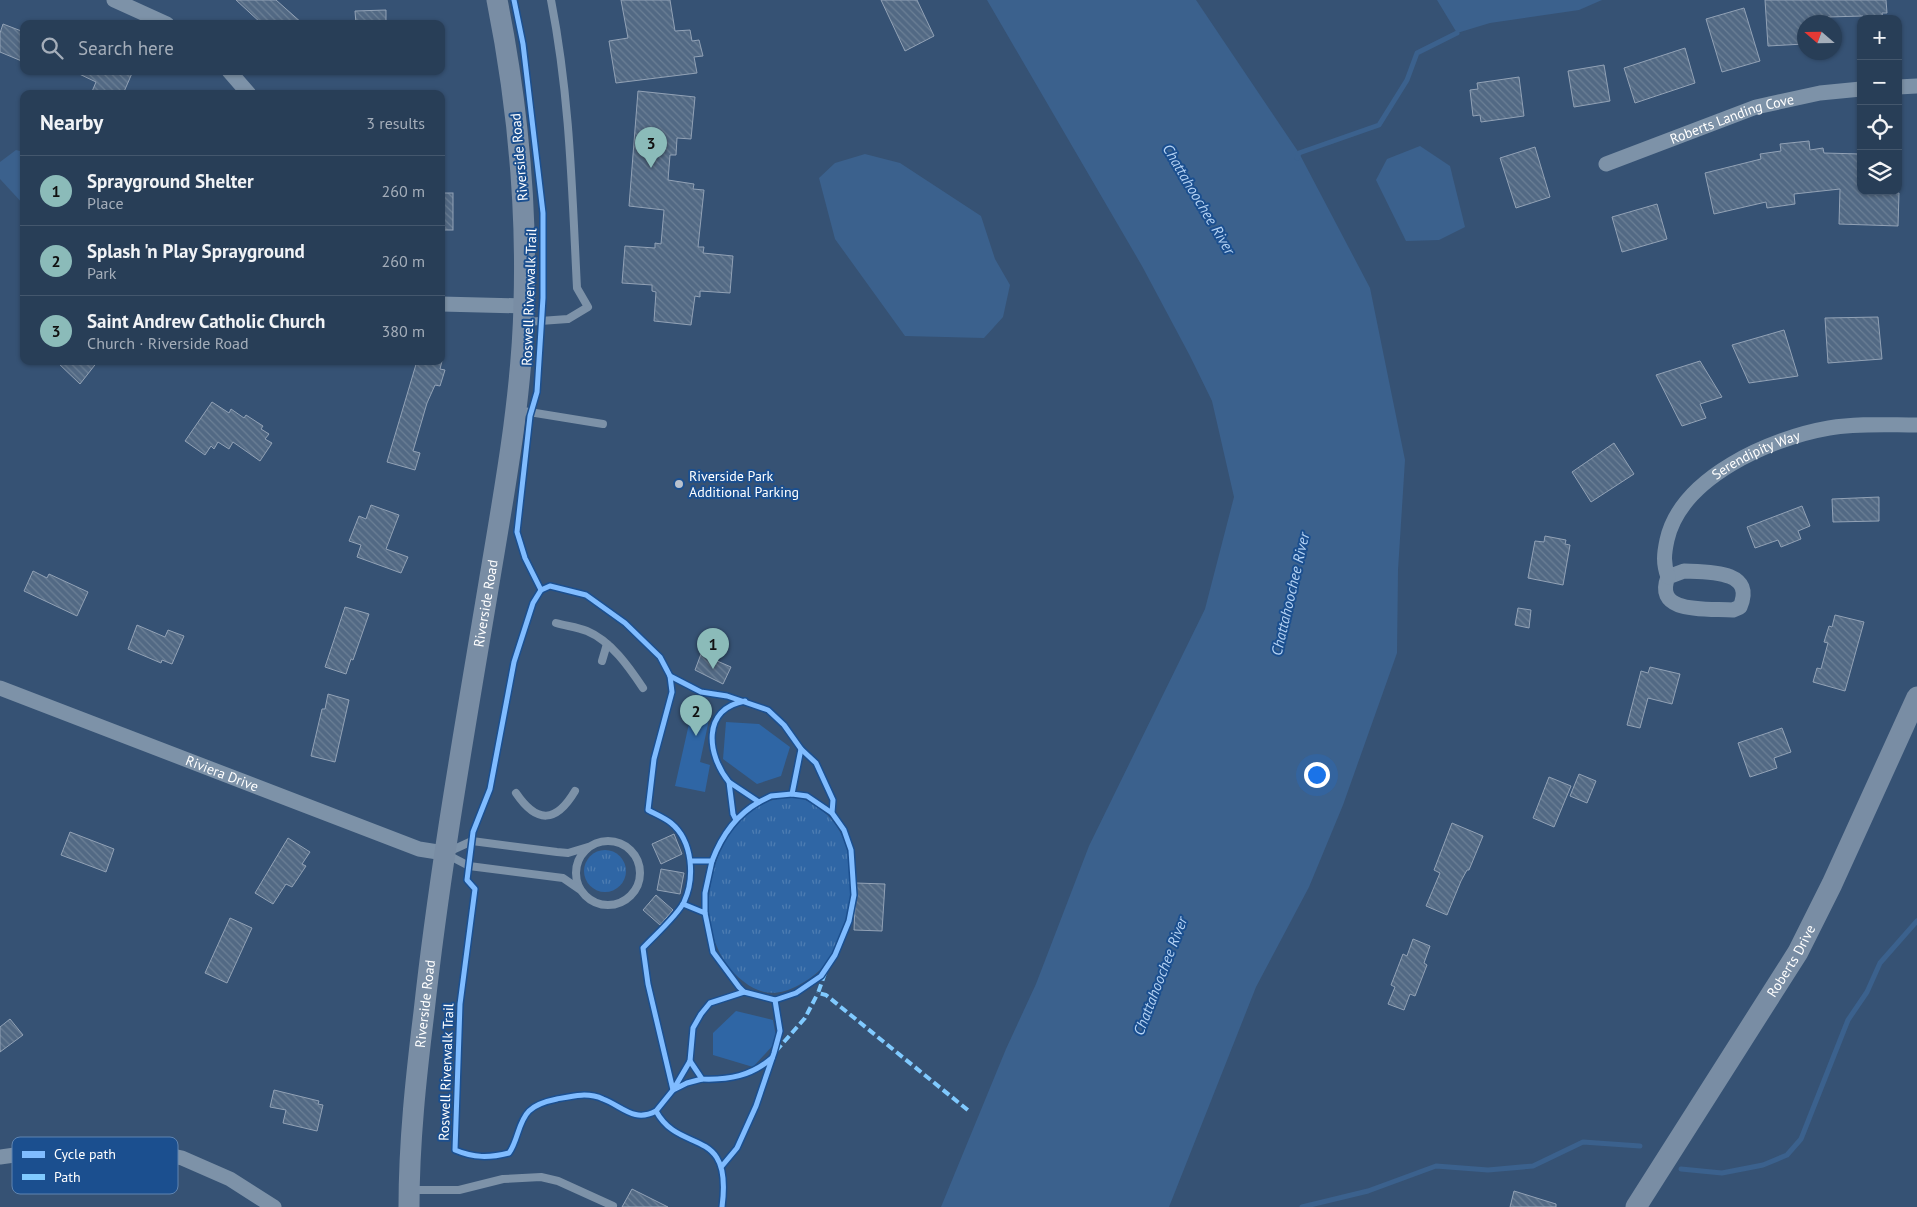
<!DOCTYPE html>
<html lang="en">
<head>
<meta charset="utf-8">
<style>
  :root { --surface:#283e57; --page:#30455d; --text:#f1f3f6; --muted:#a5aeba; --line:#44576d; --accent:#8bbbb9 }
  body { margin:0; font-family:"PT Sans",sans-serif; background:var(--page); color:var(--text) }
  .controls { position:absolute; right:15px; top:15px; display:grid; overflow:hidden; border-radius:10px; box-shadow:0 1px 4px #0004 }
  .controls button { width:45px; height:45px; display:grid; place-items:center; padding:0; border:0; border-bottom:1px solid var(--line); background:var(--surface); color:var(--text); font:25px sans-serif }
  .compass { position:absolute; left:1797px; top:15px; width:45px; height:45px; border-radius:50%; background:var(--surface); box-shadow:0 1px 4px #0004; rotate:290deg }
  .you { position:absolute; left:1316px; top:774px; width:18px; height:18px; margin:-12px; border:4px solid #fff; border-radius:50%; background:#1a73e8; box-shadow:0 0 0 8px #1a73e833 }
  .badge { display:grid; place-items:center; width:32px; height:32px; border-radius:50%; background:var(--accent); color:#111; font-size:16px; font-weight:700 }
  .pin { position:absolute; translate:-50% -41px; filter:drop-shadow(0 1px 2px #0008) }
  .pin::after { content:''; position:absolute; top:26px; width:18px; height:15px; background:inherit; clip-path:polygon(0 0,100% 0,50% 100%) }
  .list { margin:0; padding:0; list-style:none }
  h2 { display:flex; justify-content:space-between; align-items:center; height:65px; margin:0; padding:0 20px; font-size:21px }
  h2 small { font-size:16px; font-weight:400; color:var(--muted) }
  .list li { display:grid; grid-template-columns:32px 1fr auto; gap:15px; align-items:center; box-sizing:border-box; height:70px; padding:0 20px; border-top:1px solid var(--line) }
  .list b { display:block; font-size:19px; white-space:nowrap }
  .list p { margin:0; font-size:16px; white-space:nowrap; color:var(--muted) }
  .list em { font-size:16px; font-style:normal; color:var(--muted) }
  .icon { flex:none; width:28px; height:28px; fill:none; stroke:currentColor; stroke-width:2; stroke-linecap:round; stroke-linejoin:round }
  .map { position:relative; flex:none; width:1917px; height:1207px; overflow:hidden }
  .search { position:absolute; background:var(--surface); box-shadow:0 1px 4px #0004; left:20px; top:20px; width:425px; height:55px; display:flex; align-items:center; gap:12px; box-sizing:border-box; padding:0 18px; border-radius:10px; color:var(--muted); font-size:19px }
  .panel { position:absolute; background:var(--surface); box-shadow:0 1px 4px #0004; left:20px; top:90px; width:425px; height:275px; border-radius:10px }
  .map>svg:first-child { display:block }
</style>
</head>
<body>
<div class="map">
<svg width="1917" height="1207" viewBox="0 0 1917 1207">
  <defs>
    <pattern id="grass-tufts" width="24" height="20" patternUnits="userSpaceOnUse" patternTransform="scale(1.25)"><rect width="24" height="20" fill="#2f66a5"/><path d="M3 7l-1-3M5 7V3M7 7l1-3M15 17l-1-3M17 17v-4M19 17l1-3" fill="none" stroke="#4e7db2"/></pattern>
    <pattern id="building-back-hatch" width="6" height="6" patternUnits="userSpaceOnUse" patternTransform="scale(1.25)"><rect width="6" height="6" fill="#526984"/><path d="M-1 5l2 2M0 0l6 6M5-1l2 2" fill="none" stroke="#6c8096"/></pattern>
  </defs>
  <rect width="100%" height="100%" fill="#365274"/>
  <g fill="url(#grass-tufts)">
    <path d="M786 797C800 796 809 801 820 809 861 838 857 908 836 949 828 965 814 977 799 985 779 996 761 996 743 981 690 940 703 847 753 808 762 801 775 800 786 797Z"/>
    <circle cx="605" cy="871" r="21"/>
  </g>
  <g fill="#2f66a5">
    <polygon points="693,706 711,710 700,762 710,765 705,792 675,786"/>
    <polygon points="726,722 759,724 790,747 781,776 757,784 723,759"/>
    <polygon points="736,1011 773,1020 777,1041 753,1067 713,1055 713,1033"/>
  </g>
  <g fill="#3b618d">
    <polygon points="987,0 1196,0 1299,153 1370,288 1405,460 1398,570 1397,653 1343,805 1309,887 1256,987 1169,1207 941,1207 1006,1049 1036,984 1089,846 1205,609 1234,497 1212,401 1190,356 1142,266"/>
    <polygon points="1437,0 1602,0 1579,10 1490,23 1457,33"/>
    <polygon points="1420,146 1450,166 1465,227 1439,240 1406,241 1376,180 1387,159"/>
    <polygon points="16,150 24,152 24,205 0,179 0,162"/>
    <polygon points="865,154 900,163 981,216 995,259 1010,285 1003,317 984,338 905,336 835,239 819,178 835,163"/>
  </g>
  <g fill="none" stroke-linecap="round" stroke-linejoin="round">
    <g stroke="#3b618d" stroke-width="5">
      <polyline points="1297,158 1299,153 1379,125 1407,80 1417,53 1457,33"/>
      <polyline points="1681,1169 1722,1173 1763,1165 1787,1155 1801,1139 1848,1020 1867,992 1880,963 1917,921"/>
      <polyline points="1302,1207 1368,1191 1436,1166 1488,1170 1533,1166 1583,1142 1640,1146"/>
    </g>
  </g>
  <g fill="url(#building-back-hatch)" stroke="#92a2b6">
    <polygon points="236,0 276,0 303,24 262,24"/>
    <polygon points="621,0 670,0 675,31 690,30 692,41 699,40 703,56 694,57 697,73 616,83 609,41 628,38"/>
    <polygon points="881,0 917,0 934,36 905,51"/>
    <polygon points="1765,0 1886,0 1887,13 1882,13 1883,19 1863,19 1863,16 1828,17 1828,22 1804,22 1804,44 1768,46"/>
    <polygon points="1744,8 1760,61 1722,72 1706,19"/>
    <polygon points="386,10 386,24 356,24 355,11"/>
    <polygon points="3,24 24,32 24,62 0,52 0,33"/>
    <polygon points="1685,48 1695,83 1635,103 1624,68"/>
    <polygon points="1604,65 1610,101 1574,107 1568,71"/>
    <polygon points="73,71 133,71 123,94 91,94 96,82"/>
    <polygon points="1519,77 1524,116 1481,122 1480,115 1473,116 1470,90 1478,89 1477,83"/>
    <polygon points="638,91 695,97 691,139 677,138 676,155 670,155 668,180 694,184 693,189 704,190 698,247 704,247 703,253 733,256 730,293 700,291 700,297 695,296 691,325 654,321 656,292 652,291 652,285 622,283 625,246 655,248 655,243 661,244 664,210 629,206"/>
    <polygon points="1809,141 1810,150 1823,148 1824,153 1861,154 1861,191 1899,193 1898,226 1839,224 1840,189 1794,194 1795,204 1767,208 1766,202 1714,214 1705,173 1761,159 1760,154 1781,151 1780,144"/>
    <polygon points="1535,147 1550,197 1516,208 1500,158"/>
    <rect x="441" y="193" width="12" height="37"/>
    <polygon points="1657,204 1667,239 1622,252 1612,217"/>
    <polygon points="1878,317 1882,359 1828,363 1825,318"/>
    <polygon points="1784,330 1798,376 1749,383 1732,345"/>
    <polygon points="56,361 98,361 80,384"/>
    <polygon points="417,361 442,361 440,369 445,370 440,386 435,385 427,403 413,451 420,453 415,470 387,462"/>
    <polygon points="1700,361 1722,397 1700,404 1706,418 1682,426 1656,375"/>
    <polygon points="212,402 229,413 231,409 244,418 246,415 263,426 261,429 269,434 265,439 272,443 260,461 233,442 229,449 218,442 214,449 211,446 205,455 185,441"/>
    <polygon points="1614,443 1634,474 1591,502 1572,472"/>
    <polygon points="1879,497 1879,521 1833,522 1832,499"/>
    <polygon points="371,505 399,515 386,549 408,557 401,573 357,557 361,545 349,541 359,516 366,519"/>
    <polygon points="1802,506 1810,526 1798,531 1801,539 1781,547 1778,540 1755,548 1747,527"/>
    <polygon points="1545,536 1566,540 1565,544 1570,545 1563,585 1528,578 1535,541 1544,542"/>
    <polygon points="33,571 47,578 49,574 88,592 77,616 24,591"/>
    <polygon points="345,607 369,614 353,660 351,659 346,674 325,667"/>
    <polygon points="1518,608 1531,610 1529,628 1515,625"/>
    <polygon points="1835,615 1864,622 1845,691 1813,682 1817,668 1821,669 1828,643 1824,642 1829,626 1832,627"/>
    <polygon points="137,625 165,637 168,630 184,636 172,664 162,660 161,663 128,649"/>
    <polygon points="701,654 731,667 723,684 695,670"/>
    <polygon points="1650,667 1680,674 1672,704 1648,698 1640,728 1627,725 1641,671 1648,673"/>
    <polygon points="328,694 349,700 335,762 311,756 322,709 325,709"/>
    <polygon points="1782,728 1791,752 1774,758 1777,768 1750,777 1738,743"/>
    <polygon points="1579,774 1596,781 1587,803 1570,796"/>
    <polygon points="1549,777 1571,786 1554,827 1533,818"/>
    <polygon points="1452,823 1483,836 1469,870 1467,870 1461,881 1447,915 1426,906 1440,873 1434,870"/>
    <polygon points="70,832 114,849 106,872 61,855"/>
    <polygon points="674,834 682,854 661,864 652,844"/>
    <polygon points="288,838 310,852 302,864 306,866 292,887 286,884 273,904 255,893"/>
    <polygon points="661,869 684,873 680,894 657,890"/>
    <polygon points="856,883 885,884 882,931 854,930"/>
    <polygon points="656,895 673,910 660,925 643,910"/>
    <polygon points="230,918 252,928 227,983 205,973"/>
    <polygon points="1413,939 1430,946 1424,963 1427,965 1415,996 1410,994 1404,1010 1388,1004 1395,987 1391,985 1403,954 1407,956"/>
    <polygon points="10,1019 23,1035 0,1052 0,1027"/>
    <polygon points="274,1090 319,1101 318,1104 323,1105 317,1131 283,1123 286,1110 270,1107"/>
    <polygon points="632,1189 668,1207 622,1207"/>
    <polygon points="1514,1191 1556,1204 1556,1207 1510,1207"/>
  </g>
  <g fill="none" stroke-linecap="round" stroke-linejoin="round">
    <g stroke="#7d92a8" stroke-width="8">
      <path d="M526 322 568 319 588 307 577 288C572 190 570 97 551 0"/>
      <polyline points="517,410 603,424"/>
      <path d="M556 623C566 626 577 627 587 631 611 641 629 667 643 688"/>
      <polyline points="602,661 607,644"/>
      <path d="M516 793C537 824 556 823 575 791"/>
      <circle cx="608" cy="873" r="32"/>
      <polyline points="448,852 472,841 557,852 568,853 588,847"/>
      <polyline points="448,855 469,866 563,878 579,889"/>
      <polyline points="411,1190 459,1190 503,1179 541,1177 558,1181 613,1206"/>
    </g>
    <g stroke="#7d92a8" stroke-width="15">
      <polyline points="114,0 167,24"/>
      <polyline points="229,71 249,94"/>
      <polyline points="1898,87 1917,86"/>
      <path id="s1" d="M1606 164 1756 107 1820 93 1861 89"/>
      <polyline points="441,304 524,306"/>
      <path d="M1684 571C1708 572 1756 570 1740 607L1733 610C1709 608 1653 615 1668 577Z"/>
      <path id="s2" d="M1668 577C1663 563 1664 554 1667 540 1681 477 1771 438 1829 428 1858 423 1888 425 1917 425"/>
      <path id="s3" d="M0 688 419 849 444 853"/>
      <polyline points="0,1157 78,1146 130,1147 182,1158 230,1179 274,1207"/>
    </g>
    <g stroke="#798da4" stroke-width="21">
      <path id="s4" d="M409 1207C409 1142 416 1077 424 1012 440 866 466 722 490 577 505 487 522 395 524 304 527 202 517 100 497 0"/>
      <path id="s5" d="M1636 1207 1798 952 1832 884 1917 697"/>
    </g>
    <g stroke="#80caff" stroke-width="4" stroke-dasharray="8 4" stroke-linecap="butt">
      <polyline points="825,973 818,993 826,995 969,1111"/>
      <polyline points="776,1051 805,1018 818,993"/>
    </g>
    <g stroke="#1b4f8f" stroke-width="8">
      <g id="cycleway">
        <polyline points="514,0 523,44 543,213 543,298 537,392 530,416 517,532 525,558 541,590"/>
        <polyline points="670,676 701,692 727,696 768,710 784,725 801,749 816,763 833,800 832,813 844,830 851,850 854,895 849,921 835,955 821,976 796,993 775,1000 744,992 739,987 713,952 705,913"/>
        <polyline points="801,749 792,794 807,796 832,813"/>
        <path d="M729 782C707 755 701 709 745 701"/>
        <polyline points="736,820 733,814 729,782 759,802 771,796 792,794"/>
        <path d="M691 861H712C721 837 736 815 759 802"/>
        <polyline points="683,904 705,913 705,893 712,861"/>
        <path d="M690 1061 702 1079C729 1080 751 1076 772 1058"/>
        <polyline points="702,1079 687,1083 673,1090 690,1061 693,1028 701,1014 710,1003 744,992"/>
        <path d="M656 1111 673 1090 648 984 643 948C654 936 677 916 684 902 695 878 693 841 671 823 665 818 655 814 648 810L654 759 672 692 670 676 660 657 625 623 586 595 550 586 541 590 533 603 514 662 490 789 473 832 467 880 475 889 460 1004 455 1150C474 1158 489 1158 509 1153 518 1141 518 1122 529 1111 536 1104 547 1101 557 1099 572 1096 588 1092 603 1099 622 1106 634 1123 656 1111 680 1156 733 1124 722 1207"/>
        <polyline points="722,1166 737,1148 756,1106 774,1053 780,1031 775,1000"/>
      </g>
    </g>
    <use href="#cycleway" stroke="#80bcff" stroke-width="5"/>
  </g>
  <circle fill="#b9c2ce" stroke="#1b4f8f" stroke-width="2" cx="679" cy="484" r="5"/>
  <g text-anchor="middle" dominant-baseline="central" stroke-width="4" stroke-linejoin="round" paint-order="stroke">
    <g font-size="14" fill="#fff" stroke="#1b4f8f">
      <text stroke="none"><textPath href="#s1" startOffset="134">Roberts Landing Cove</textPath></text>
      <text transform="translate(519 157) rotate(-95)">Riverside Road</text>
      <text transform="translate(529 297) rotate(-88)">Roswell Riverwalk Trail</text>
      <text stroke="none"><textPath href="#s2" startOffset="166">Serendipity Way</textPath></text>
      <text stroke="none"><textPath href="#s4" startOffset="609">Riverside Road</textPath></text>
      <text stroke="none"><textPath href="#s3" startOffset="238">Riviera Drive</textPath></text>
      <text stroke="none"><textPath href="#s5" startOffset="291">Roberts Drive</textPath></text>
      <text stroke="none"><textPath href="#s4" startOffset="204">Riverside Road</textPath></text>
      <text transform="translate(446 1072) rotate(-88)">Roswell Riverwalk Trail</text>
    </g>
    <g font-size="14" fill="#fff" stroke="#1b4f8f" text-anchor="start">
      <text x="689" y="476">Riverside Park<tspan x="689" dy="16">Additional Parking</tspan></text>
    </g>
    <g font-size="15" font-style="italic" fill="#b5d3f5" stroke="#1b4f8f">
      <text transform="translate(1199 199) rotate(59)">Chattahoochee River</text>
      <text transform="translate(1290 594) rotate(-77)">Chattahoochee River</text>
      <text transform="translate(1160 976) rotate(-69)">Chattahoochee River</text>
    </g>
  </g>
  <rect x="12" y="1137" width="166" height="57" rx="8" fill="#1b4f8f" stroke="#5f84b1" stroke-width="1"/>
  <rect x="22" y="1151" width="23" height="7" fill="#80bcff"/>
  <rect x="22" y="1174" width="23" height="6" fill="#80caff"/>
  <g font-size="14" fill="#fff">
    <text x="54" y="1159">Cycle path</text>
    <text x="54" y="1182">Path</text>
  </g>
</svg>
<div class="controls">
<button>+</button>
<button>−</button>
<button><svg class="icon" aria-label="locate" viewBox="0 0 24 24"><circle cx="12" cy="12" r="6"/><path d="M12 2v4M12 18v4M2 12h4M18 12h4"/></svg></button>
<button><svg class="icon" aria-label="layers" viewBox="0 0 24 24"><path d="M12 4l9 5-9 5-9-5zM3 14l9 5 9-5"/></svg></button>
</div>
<svg class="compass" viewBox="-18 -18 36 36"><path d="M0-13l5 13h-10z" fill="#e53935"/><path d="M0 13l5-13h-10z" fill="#a5aeba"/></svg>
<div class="you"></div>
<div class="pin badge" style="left:713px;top:669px">1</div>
<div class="pin badge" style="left:696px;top:736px">2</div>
<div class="pin badge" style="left:651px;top:168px">3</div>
<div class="search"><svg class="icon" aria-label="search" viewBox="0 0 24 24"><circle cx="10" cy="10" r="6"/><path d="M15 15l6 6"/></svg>Search here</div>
<section class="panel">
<h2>Nearby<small>3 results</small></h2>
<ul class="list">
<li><span class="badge">1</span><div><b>Sprayground Shelter</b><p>Place</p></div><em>260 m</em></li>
<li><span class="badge">2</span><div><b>Splash 'n Play Sprayground</b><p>Park</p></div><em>260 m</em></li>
<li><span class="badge">3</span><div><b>Saint Andrew Catholic Church</b><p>Church · Riverside Road</p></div><em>380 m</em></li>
</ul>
</section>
</div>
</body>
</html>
